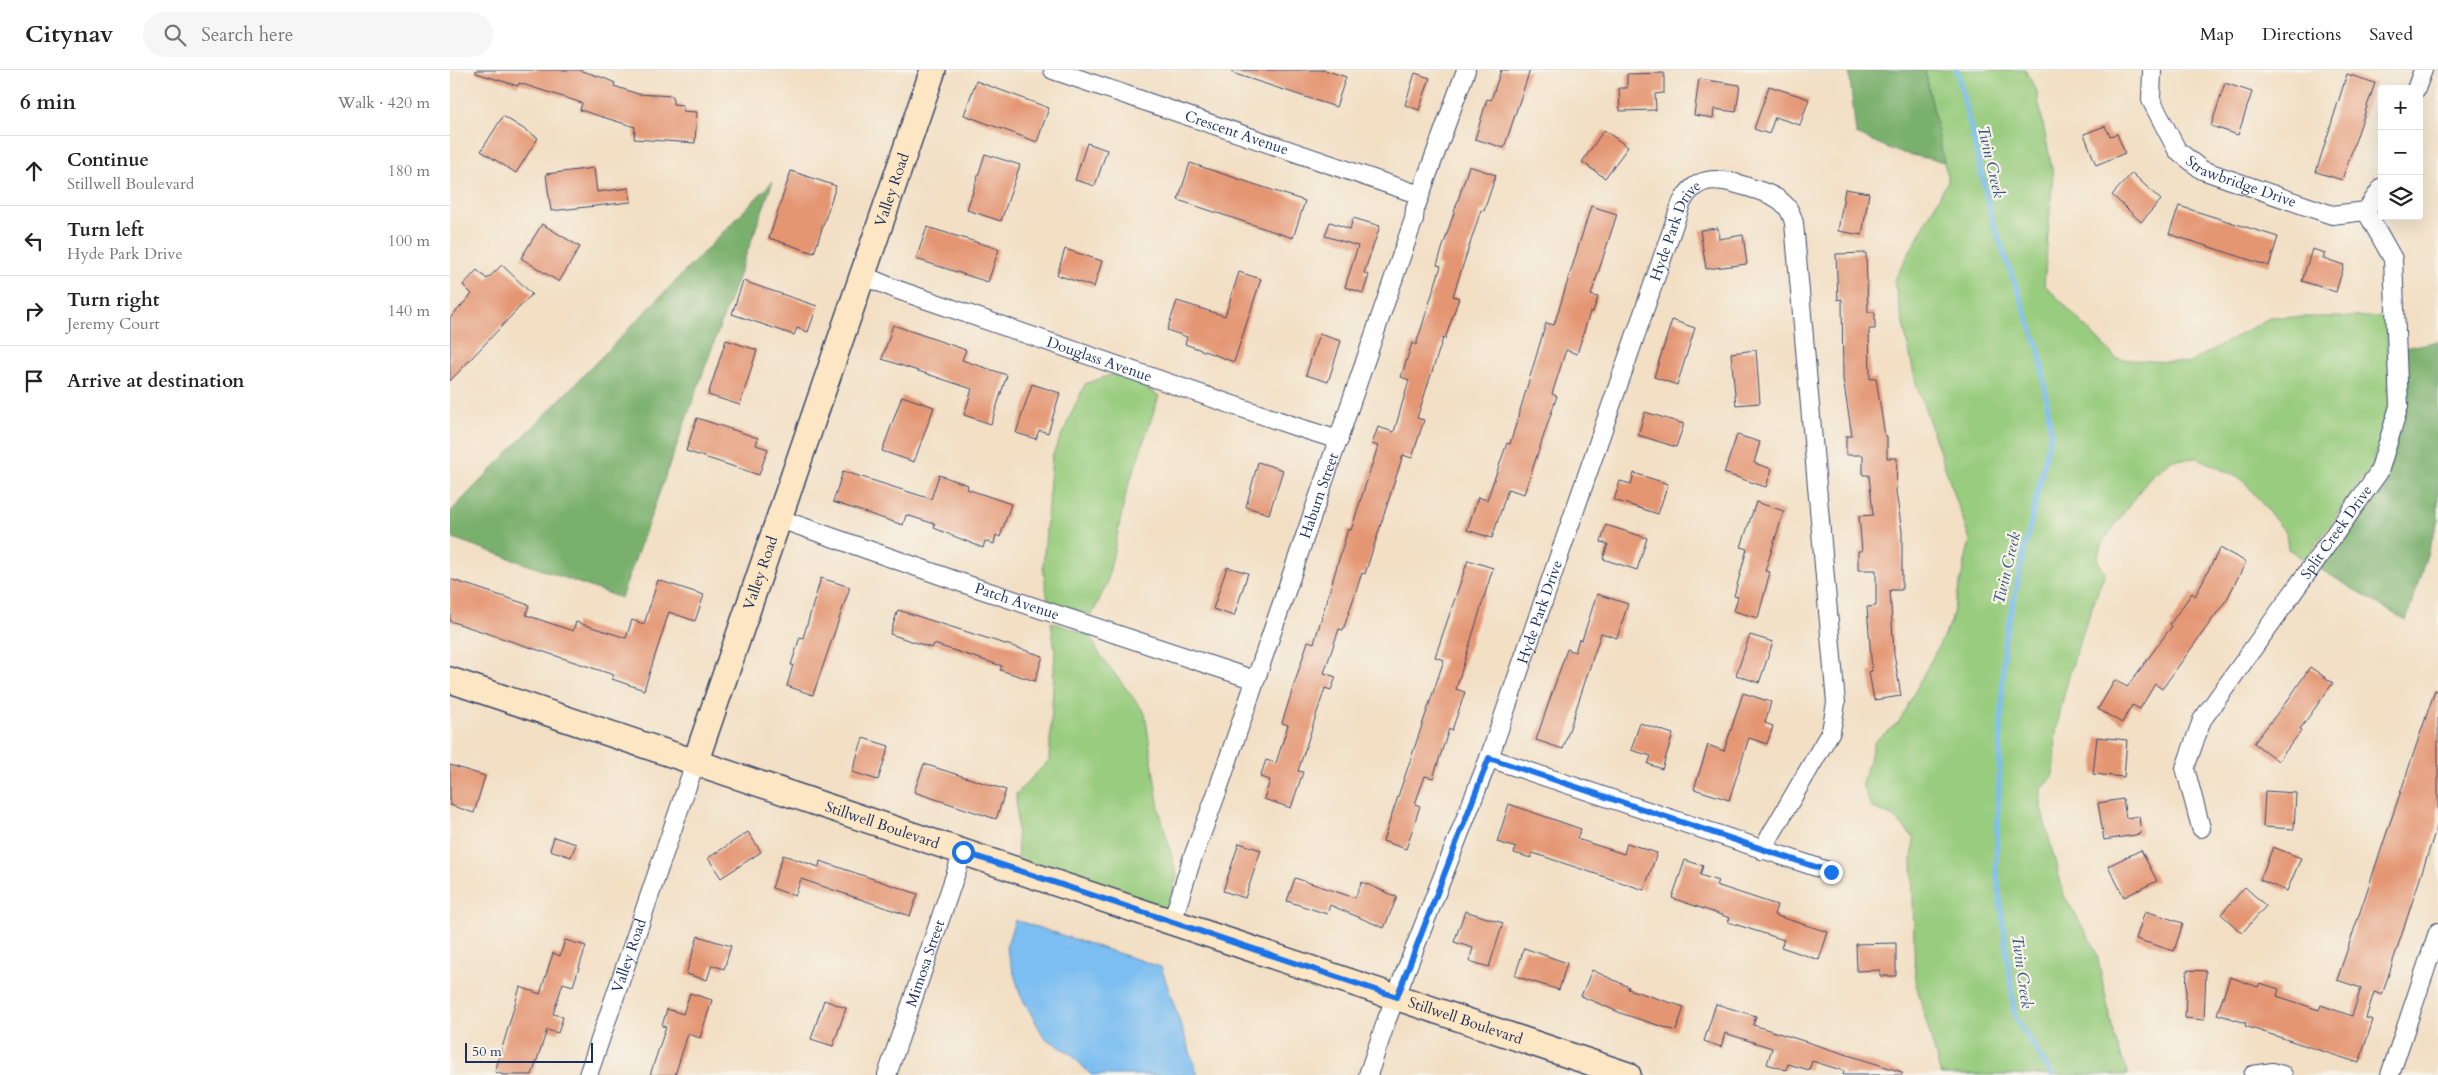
<!DOCTYPE html>
<html lang="en">
<head>
<meta charset="utf-8">
<style>
  :root { --surface:#fff; --page:#f6f6f6; --text:#222; --muted:#767676; --line:#e0e0e0 }
  body { margin:0; font-family:Cardo,serif; background:var(--page); color:var(--text) }
  .controls { position:absolute; right:15px; top:15px; display:grid; overflow:hidden; border-radius:5px; box-shadow:0 5px 20px #0002 }
  .controls button { width:45px; height:45px; display:grid; place-items:center; padding:0; border:0; border-bottom:1px solid var(--line); background:var(--surface); color:var(--text); font:25px sans-serif }
  .scale { position:absolute; left:15px; bottom:12px; width:128px; box-sizing:border-box; padding-left:5px; border:2px solid #1b2f5e; border-top:0; font-size:14px; line-height:18px; white-space:nowrap; color:#1b2f5e; -webkit-text-stroke:4px #f7f3e8; paint-order:stroke }
  .stop { position:absolute; width:15px; height:15px; margin:-11px; border:4px solid #1a73e8; border-radius:50%; background:#fff }
  .stop.end { background:#1a73e8; border-color:#fff; box-shadow:0 1px 5px #0008 }
  .list { margin:0; padding:0; list-style:none }
  h2 { display:flex; justify-content:space-between; align-items:center; height:65px; margin:0; padding:0 20px; font-size:21px }
  h2 small { font-size:16px; font-weight:400; color:var(--muted) }
  .list li { display:grid; grid-template-columns:32px 1fr auto; gap:15px; align-items:center; box-sizing:border-box; height:70px; padding:0 20px; border-top:1px solid var(--line) }
  .list b { display:block; font-size:19px; white-space:nowrap }
  .list p { margin:0; font-size:16px; white-space:nowrap; color:var(--muted) }
  .list em { font-size:16px; font-style:normal; color:var(--muted) }
  .icon { flex:none; width:28px; height:28px; fill:none; stroke:currentColor; stroke-width:2; stroke-linecap:round; stroke-linejoin:round }
  .map { position:relative; flex:none; width:1988px; height:1005px; overflow:hidden }
  header { display:flex; align-items:center; gap:30px; box-sizing:border-box; height:70px; padding:0 25px; background:var(--surface); border-bottom:1px solid var(--line) }
  header strong { font-size:24px }
  nav { display:flex; gap:28px; margin-inline-start:auto; font-size:18px }
  .search { width:350px; height:45px; background:var(--page); display:flex; align-items:center; gap:12px; box-sizing:border-box; padding:0 18px; border-radius:28px; color:var(--muted); font-size:19px }
  main { display:flex }
  aside { flex:1; background:var(--surface) }
  .map>svg:first-child { display:block }
</style>
</head>
<body>
<header>
<strong>Citynav</strong>
<div class="search"><svg class="icon" aria-label="search" viewBox="0 0 24 24"><circle cx="10" cy="10" r="6"/><path d="M15 15l6 6"/></svg>Search here</div>
<nav><a>Map</a><a>Directions</a><a>Saved</a></nav>
</header>
<main>
<aside>
<h2>6 min<small>Walk · 420 m</small></h2>
<ul class="list">
<li><svg class="icon" aria-label="ahead" viewBox="0 0 24 24"><path d="M12 20V5M6 11l6-6 6 6"/></svg><div><b>Continue</b><p>Stillwell Boulevard</p></div><em>180 m</em></li>
<li><svg class="icon" aria-label="left" viewBox="0 0 24 24"><path d="M17 20v-9H6M10 6l-5 5 5 5"/></svg><div><b>Turn left</b><p>Hyde Park Drive</p></div><em>100 m</em></li>
<li><svg class="icon" aria-label="right" viewBox="0 0 24 24"><path d="M7 20v-9h11M14 6l5 5-5 5"/></svg><div><b>Turn right</b><p>Jeremy Court</p></div><em>140 m</em></li>
<li><svg class="icon" aria-label="arrive" viewBox="0 0 24 24"><path d="M6 21V4h12l-3 4 3 4H6"/></svg><div><b>Arrive at destination</b></div></li>
</ul>
</aside>
<div class="map">
<svg width="1988" height="1005" viewBox="0 0 1988 1005">
  <rect width="100%" height="100%" fill="#f7f3e8"/>
  <filter id="ink" filterUnits="userSpaceOnUse"><feTurbulence type="fractalNoise" baseFrequency=".02" numOctaves="2"/><feDisplacementMap in="SourceGraphic" scale="10" xChannelSelector="R" yChannelSelector="G"/><feConvolveMatrix kernelMatrix="1 2 1 2 8 2 1 2 1" color-interpolation-filters="sRGB"/></filter>
  <filter id="wash" filterUnits="userSpaceOnUse"><feTurbulence type="fractalNoise" baseFrequency=".0096" numOctaves="4" result="noise"/><feDisplacementMap in="SourceGraphic" scale="20" xChannelSelector="R" yChannelSelector="G"/><feGaussianBlur stdDeviation="1.12" result="paint"/><feColorMatrix in="noise" values="0 0 0 0 0 0 0 0 0 0 0 0 0 0 0 0 0 1.4 0 .05"/><feComposite in="paint" operator="in"/></filter>
  <g filter="url(#wash)">
    <rect width="100%" height="100%" fill="#f2dfc4"/>
    <g fill="#98cc7e" stroke="#5a7e6e">
      <path d="M1475 0H1575L1586 19 1603 104 1594 214 1667 289 1739 293 1821 247H1936L1940 335 1921 397 1855 490 1838 479 1836 463 1793 410 1748 388 1721 390 1699 408 1652 473 1647 489 1655 503C1635 555 1615 608 1606 663 1604 683 1611 706 1591 719V738L1614 825 1646 880 1664 966 1678 1005H1491L1465 910 1462 790 1464 768 1444 747 1421 737 1412 714 1425 671 1449 652 1501 552 1520 470 1466 313 1444 211 1498 111Z"/>
      <polygon points="663,304 686,312 709,326 676,423 657,513 642,545 598,531 593,497 602,386 635,314"/>
      <polygon points="601,552 639,565 651,586 695,643 709,739 727,806 717,840 568,790 566,724 599,690 605,581"/>
    </g>
    <g fill="#7ab06d" stroke="#4a7066">
      <polygon points="1399,0 1475,0 1494,92 1448,82 1406,64"/>
      <polygon points="323,111 171,528 0,467 0,442"/>
      <polygon points="1988,271 1988,450 1956,551 1870,499 1937,404 1955,278"/>
    </g>
    <polygon fill="#7cbef1" stroke="#4c76a8" points="565,850 711,897 748,1005 641,1005 621,984 594,967 571,926 556,878"/>
    <g fill="none" stroke-linecap="round" stroke-linejoin="round">
      <polyline stroke="#7cbef1" stroke-width="5" points="1507,0 1543,153 1590,282 1601,362 1554,573 1546,797 1565,947 1602,1005"/>
    </g>
    <g id="blocks">
      <g fill="#e49572">
        <polygon points="26,0 129,0 154,8 165,13 164,16 188,24 223,26 223,34 233,35 233,41 247,42 245,73 184,69 185,57 130,40 132,33 69,13 68,16 26,3"/>
        <polygon points="782,0 875,0 896,7 886,37 782,3"/>
        <polygon points="1051,0 1080,0 1054,78 1025,69 1037,29 1041,30"/>
        <polygon points="965,3 980,8 969,40 955,35"/>
        <polygon points="1214,3 1214,23 1205,24 1206,40 1170,41 1169,18 1177,18 1177,4"/>
        <polygon points="1897,4 1925,13 1892,110 1866,102"/>
        <polygon points="1249,9 1290,15 1286,42 1264,39 1263,48 1244,45"/>
        <polygon points="526,11 599,38 587,72 514,45"/>
        <polygon points="1775,13 1802,22 1788,65 1761,56"/>
        <polygon points="1319,16 1359,29 1350,55 1325,47 1319,64 1304,59"/>
        <polygon points="53,46 88,68 66,103 31,81"/>
        <polygon points="1655,56 1660,66 1667,64 1675,83 1646,95 1634,64"/>
        <polygon points="1154,60 1178,77 1155,108 1132,92"/>
        <polygon points="637,73 657,80 645,116 625,110"/>
        <polygon points="535,84 570,95 551,151 517,140"/>
        <polygon points="740,93 855,131 843,168 728,130"/>
        <polygon points="1019,96 1046,105 1034,141 1031,140 1003,226 1009,228 995,269 993,268 967,348 974,350 962,388 953,385 915,504 912,503 893,560 889,559 874,603 886,607 881,620 875,618 848,701 853,702 841,738 814,729 820,710 810,707 816,690 826,693 838,655 832,653 858,571 864,573 898,459 901,460 928,376 922,374 928,357 944,362 959,310 951,307 962,273 966,275 991,196 987,195"/>
        <polygon points="144,98 147,122 179,118 181,132 101,141 96,104"/>
        <polygon points="341,101 386,116 364,183 319,168"/>
        <polygon points="1682,103 1711,130 1691,152 1662,125"/>
        <polygon points="1395,119 1419,123 1412,165 1388,161"/>
        <polygon points="1141,136 1167,144 1141,225 1148,227 1143,242 1140,242 1127,284 1116,280 1102,324 1107,326 1074,424 1058,419 1042,468 1017,460 1028,427 1037,430 1057,373 1060,374 1096,253 1104,255"/>
        <polygon points="1729,136 1828,167 1819,196 1719,164"/>
        <polygon points="903,148 930,156 914,203 919,205 913,223 895,217 908,176 875,166 880,152 900,159"/>
        <polygon points="92,154 130,177 109,212 71,188"/>
        <polygon points="477,157 549,179 538,212 466,189"/>
        <polygon points="1268,158 1269,169 1293,165 1297,194 1256,199 1250,160"/>
        <polygon points="615,179 652,191 644,217 607,205"/>
        <polygon points="1862,179 1875,183 1873,188 1894,195 1886,222 1852,211"/>
        <polygon points="1416,183 1418,242 1425,242 1425,259 1419,259 1420,309 1426,308 1435,366 1437,366 1437,388 1447,388 1446,422 1452,461 1452,520 1440,520 1444,584 1451,626 1424,630 1419,602 1422,601 1417,537 1426,536 1426,500 1408,500 1408,481 1412,481 1409,446 1423,445 1419,405 1413,405 1413,385 1396,385 1396,366 1402,366 1393,309 1392,229 1388,230 1386,184"/>
        <polygon points="52,195 82,224 0,311 0,248 22,224 13,215 27,200 37,209"/>
        <polygon points="789,202 811,209 784,292 735,274 737,267 717,260 727,231 775,246"/>
        <polygon points="293,211 367,236 358,262 347,258 344,265 282,244"/>
        <polygon points="1222,250 1245,258 1227,315 1204,307"/>
        <polygon points="443,255 516,280 512,290 557,305 541,354 514,345 522,319 432,289"/>
        <polygon points="869,264 891,271 878,312 856,305"/>
        <polygon points="276,270 307,280 290,335 258,325"/>
        <polygon points="1306,280 1310,333 1286,335 1281,283"/>
        <polygon points="582,314 610,323 598,363 589,360 586,369 566,363"/>
        <polygon points="452,326 484,337 464,392 432,381"/>
        <polygon points="1195,342 1234,354 1226,377 1188,365"/>
        <polygon points="247,348 308,368 306,375 318,379 309,405 236,381"/>
        <polygon points="1287,365 1310,372 1304,393 1322,399 1316,417 1274,403"/>
        <polygon points="808,392 833,400 819,444 796,437"/>
        <polygon points="393,401 481,429 489,405 518,415 517,419 561,434 550,467 546,465 544,474 535,471 533,478 484,458 485,454 456,445 453,455 383,432"/>
        <polygon points="1184,403 1218,414 1208,444 1164,430 1170,411 1181,414"/>
        <polygon points="1306,432 1334,441 1315,501 1320,502 1308,548 1284,541 1288,527 1284,526 1297,479 1291,477"/>
        <polygon points="1156,455 1197,468 1187,500 1153,489 1158,474 1151,472"/>
        <polygon points="1770,478 1796,492 1777,529 1712,619 1705,614 1690,639 1682,635 1672,653 1648,639 1665,610 1677,617 1722,556 1720,554 1742,523 1745,526"/>
        <polygon points="1018,490 1043,498 1006,619 1015,622 1002,660 999,659 983,708 975,706 965,734 970,736 956,779 933,771 994,590 985,587"/>
        <polygon points="777,497 798,503 784,546 763,539"/>
        <polygon points="371,508 400,517 363,625 337,616 343,595 341,595 350,567 353,568"/>
        <polygon points="0,509 79,535 76,545 123,561 126,552 176,568 182,550 194,554 208,510 254,525 245,551 219,542 194,620 162,609 164,605 0,551"/>
        <polygon points="1147,524 1178,534 1167,568 1151,563 1113,679 1086,670 1117,579 1125,582 1129,569 1132,570"/>
        <polygon points="448,540 593,586 585,611 550,600 552,596 484,574 482,578 440,564"/>
        <polygon points="1300,565 1323,572 1309,613 1286,605"/>
        <polygon points="1860,597 1883,613 1850,659 1852,660 1828,691 1804,673 1840,627"/>
        <polygon points="1985,620 1988,621 1988,753 1932,925 1924,922 1916,948 1923,950 1909,993 1795,956 1796,953 1767,944 1780,907 1808,917 1810,913 1829,919 1827,926 1869,940 1871,935 1902,946 1911,918 1887,910"/>
        <polygon points="1293,623 1321,632 1315,653 1323,656 1317,674 1299,668 1279,730 1244,719 1258,675 1274,681"/>
        <polygon points="1190,653 1223,664 1212,699 1198,694 1201,686 1181,680"/>
        <polygon points="1647,667 1677,670 1674,707 1643,704"/>
        <polygon points="413,668 439,676 428,710 402,702"/>
        <polygon points="474,694 556,720 546,749 464,722"/>
        <polygon points="0,695 35,706 24,743 0,735"/>
        <polygon points="1815,721 1846,723 1844,759 1813,757"/>
        <polygon points="1673,729 1676,748 1689,746 1691,764 1654,770 1648,733"/>
        <polygon points="1059,734 1131,759 1127,769 1174,784 1177,773 1207,783 1194,820 1083,783 1081,788 1064,783 1066,778 1047,772"/>
        <polygon points="298,762 311,782 271,808 258,788"/>
        <polygon points="104,767 126,774 121,787 100,780"/>
        <polygon points="789,773 811,780 795,828 773,821"/>
        <polygon points="1823,777 1851,788 1837,821 1810,810"/>
        <polygon points="1691,780 1707,811 1674,827 1658,796"/>
        <polygon points="333,785 369,797 370,791 468,824 460,846 351,809 345,826 322,818"/>
        <polygon points="1235,790 1253,796 1250,805 1268,811 1266,815 1327,835 1324,845 1378,862 1369,890 1331,877 1334,870 1278,852 1280,848 1222,828"/>
        <polygon points="845,808 905,828 912,812 947,827 934,858 880,835 877,844 837,831"/>
        <polygon points="1795,817 1816,836 1792,863 1771,844"/>
        <polygon points="1015,841 1053,853 1039,897 1019,891 1023,878 1004,872"/>
        <polygon points="1695,841 1733,853 1724,881 1686,869"/>
        <polygon points="248,866 281,876 274,899 262,895 257,910 236,904"/>
        <polygon points="115,870 136,876 123,916 113,913 103,944 113,947 108,963 97,960 82,1005 54,1005 45,1002 70,917 90,924 103,883 110,886"/>
        <polygon points="1446,873 1446,906 1430,906 1430,900 1407,901 1406,874"/>
        <polygon points="1074,878 1117,893 1109,920 1065,906"/>
        <polygon points="1142,900 1179,917 1178,919 1234,937 1226,961 1173,944 1131,926"/>
        <polygon points="1737,900 1756,901 1754,950 1735,948"/>
        <polygon points="240,923 262,930 250,968 238,964 225,1005 200,1005 216,957 212,956 217,939 233,944"/>
        <polygon points="374,930 396,938 383,976 361,969"/>
        <polygon points="1266,934 1306,946 1303,955 1452,1002 1452,1005 1393,1005 1394,1001 1362,991 1359,1000 1338,994 1336,1000 1317,994 1322,978 1275,963 1271,977 1254,971"/>
      </g>
    </g>
  </g>
  <g filter="url(#ink)">
    <use href="#blocks" fill-opacity="0" stroke="#3b496d" stroke-width="1"/>
    <g fill="none" stroke-linecap="round" stroke-linejoin="round">
      <g stroke="#3b496d" stroke-width="20">
        <g id="street">
          <path id="s1" d="M603 0 970 125"/>
          <path id="s2" d="M1702 0 1701 30 1727 80 1752 100 1882 145 1916 141 1932 117"/>
          <polyline points="1966,19 1973,0"/>
          <path id="s3" d="M412 205 448 220 847 357 889 370"/>
          <path id="s4" d="M330 449 521 516 805 610"/>
          <polyline points="1039,688 1381,802"/>
          <path id="s5" d="M1751 758 1735 698 1752 650 1929 402 1949 336 1943 189 1916 141"/>
          <path id="s6" d="M722 852 741 792 766 725 964 149 965 139 1016 0"/>
          <path id="s7" d="M138 1005 245 693"/>
          <path id="s8" d="M437 1005 513 782"/>
          <path id="s9" d="M918 1005 937 949 1039 688 1231 134C1247 101 1273 109 1301 118 1312 122 1325 125 1333 133 1339 138 1342 145 1344 153L1386 633 1381 661 1312 780"/>
          <polyline points="1803,1005 1823,1002 1833,1005"/>
          <polyline points="1940,1005 1988,862"/>
        </g>
      </g>
      <g stroke="#3b496d" stroke-width="28">
        <g id="secondary">
          <path id="s10" d="M0 610 1178 1005"/>
          <path id="s11" d="M245 693 483 0"/>
        </g>
      </g>
      <use href="#street" stroke="#fff" stroke-width="18"/>
      <use href="#secondary" stroke="#fce6c4" stroke-width="25"/>
    </g>
  </g>
  <g fill="none" stroke-linecap="round" stroke-linejoin="round" filter="url(#ink)">
    <polyline stroke="#1a73e8" stroke-width="6" points="513,782 947,927 1039,688 1381,802"/>
  </g>
  <g text-anchor="middle" dominant-baseline="central" stroke-width="4.5" stroke-linejoin="round" paint-order="stroke">
    <g font-size="15" fill="#1b2f5e" stroke="#f7f3e8">
      <text stroke="none"><textPath href="#s1" startOffset="194">Crescent Avenue</textPath></text>
      <text stroke="none"><textPath href="#s2" startOffset="159">Strawbridge Drive</textPath></text>
      <text stroke="none"><textPath href="#s11" startOffset="606">Valley Road</textPath></text>
      <text stroke="none"><textPath href="#s9" startOffset="899">Hyde Park Drive</textPath></text>
      <text stroke="none"><textPath href="#s3" startOffset="252">Douglass Avenue</textPath></text>
      <text stroke="none"><textPath href="#s6" startOffset="451">Haburn Street</textPath></text>
      <text stroke="none"><textPath href="#s5" startOffset="344">Split Creek Drive</textPath></text>
      <text stroke="none"><textPath href="#s11" startOffset="201">Valley Road</textPath></text>
      <text stroke="none"><textPath href="#s4" startOffset="251">Patch Avenue</textPath></text>
      <text stroke="none"><textPath href="#s9" startOffset="494">Hyde Park Drive</textPath></text>
      <text stroke="none"><textPath href="#s10" startOffset="456">Stillwell Boulevard</textPath></text>
      <text stroke="none"><textPath href="#s7" startOffset="126">Valley Road</textPath></text>
      <text stroke="none"><textPath href="#s8" startOffset="118">Mimosa Street</textPath></text>
      <text stroke="none"><textPath href="#s10" startOffset="1071">Stillwell Boulevard</textPath></text>
    </g>
    <g font-size="16" font-style="italic" fill="#335383" stroke="#f7f3e8">
      <text transform="translate(1541 92) rotate(77)">Twin Creek</text>
      <text transform="translate(1557 498) rotate(-77)">Twin Creek</text>
      <text transform="translate(1572 902) rotate(82)">Twin Creek</text>
    </g>
  </g>
</svg>
<div class="controls">
<button>+</button>
<button>−</button>
<button><svg class="icon" aria-label="layers" viewBox="0 0 24 24"><path d="M12 4l9 5-9 5-9-5zM3 14l9 5 9-5"/></svg></button>
</div>
<div class="scale">50 m</div>
<div class="stop" style="left:513px;top:782px"></div>
<div class="stop end" style="left:1381px;top:802px"></div>
</div>
</main>
</body>
</html>
